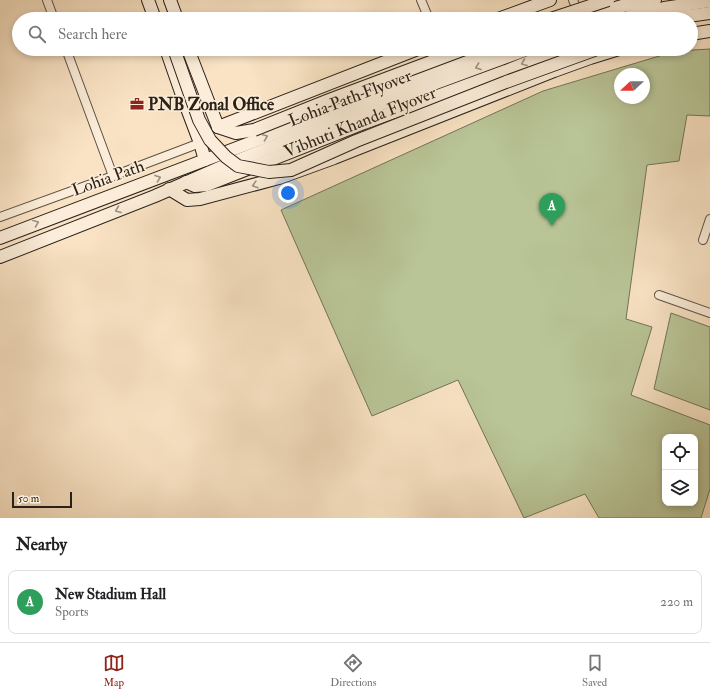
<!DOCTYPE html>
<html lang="en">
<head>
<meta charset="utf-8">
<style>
  :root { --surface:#fff; --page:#f2f2f2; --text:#202124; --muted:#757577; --line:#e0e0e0; --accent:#8f2418 }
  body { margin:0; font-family:"IM FELL Double Pica",serif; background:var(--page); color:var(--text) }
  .controls { position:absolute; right:12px; bottom:12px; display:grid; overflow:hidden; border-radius:8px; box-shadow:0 2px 6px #0003 }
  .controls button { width:36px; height:36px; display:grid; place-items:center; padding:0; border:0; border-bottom:1px solid var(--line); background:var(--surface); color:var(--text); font:20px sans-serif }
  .compass { position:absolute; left:614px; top:68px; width:36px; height:36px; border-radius:50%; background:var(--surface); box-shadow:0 2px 6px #0003; rotate:248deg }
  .scale { position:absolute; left:12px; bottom:10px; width:60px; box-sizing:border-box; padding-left:4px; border:2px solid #2a2119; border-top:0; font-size:11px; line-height:14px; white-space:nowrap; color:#2a2119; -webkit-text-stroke:3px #fbedd9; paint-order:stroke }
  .you { position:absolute; left:288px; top:193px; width:14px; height:14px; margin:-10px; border:3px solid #fff; border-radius:50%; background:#1a73e8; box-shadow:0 0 0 6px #1a73e833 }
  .badge { display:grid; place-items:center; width:26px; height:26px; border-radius:50%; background:var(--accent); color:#fff; font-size:13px; font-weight:700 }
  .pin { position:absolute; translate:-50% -33px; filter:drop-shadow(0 1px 2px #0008) }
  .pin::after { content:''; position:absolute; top:21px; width:14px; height:12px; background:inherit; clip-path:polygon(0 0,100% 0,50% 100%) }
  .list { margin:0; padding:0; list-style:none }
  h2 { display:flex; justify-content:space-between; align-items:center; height:52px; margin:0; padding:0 16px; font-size:17px }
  h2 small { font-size:13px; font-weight:400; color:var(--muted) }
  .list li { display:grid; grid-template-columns:26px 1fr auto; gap:12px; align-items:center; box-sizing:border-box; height:64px; margin:0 8px 8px; padding:0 8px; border:1px solid var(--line); border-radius:8px }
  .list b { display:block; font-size:15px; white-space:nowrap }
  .list p { margin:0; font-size:13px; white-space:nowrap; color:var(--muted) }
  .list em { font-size:13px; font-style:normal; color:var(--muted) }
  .icon { flex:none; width:22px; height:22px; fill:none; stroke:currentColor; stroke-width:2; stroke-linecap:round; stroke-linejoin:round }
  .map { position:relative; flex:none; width:710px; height:518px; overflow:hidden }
  .search { position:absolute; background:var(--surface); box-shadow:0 2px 6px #0003; left:12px; right:12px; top:12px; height:44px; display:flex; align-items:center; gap:10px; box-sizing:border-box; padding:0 14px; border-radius:22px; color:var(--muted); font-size:15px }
  .sheet { height:124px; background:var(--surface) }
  nav { display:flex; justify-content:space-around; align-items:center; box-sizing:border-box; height:56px; border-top:1px solid var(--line); background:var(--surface); font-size:11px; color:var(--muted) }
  nav a { display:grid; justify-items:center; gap:2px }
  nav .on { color:var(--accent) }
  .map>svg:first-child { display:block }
</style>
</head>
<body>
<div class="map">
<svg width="710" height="518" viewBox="0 0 710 518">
  <rect width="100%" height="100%" fill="#f9e3c4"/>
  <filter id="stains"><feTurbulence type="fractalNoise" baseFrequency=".005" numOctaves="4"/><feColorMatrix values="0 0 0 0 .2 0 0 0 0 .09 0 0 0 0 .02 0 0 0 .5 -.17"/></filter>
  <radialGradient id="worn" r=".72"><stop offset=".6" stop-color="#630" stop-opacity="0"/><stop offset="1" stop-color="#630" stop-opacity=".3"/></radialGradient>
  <g fill="#b9c597" stroke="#727358" fill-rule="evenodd">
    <path d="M710 49V116L687 115 679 161 647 165 626 319 652 327 631 395 710 425V489L701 518H599L585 494 524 518 458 380 372 416 281 210 543 91 676 51ZM620 74H644V98H620ZM665 437H695V503H665Z"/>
    <polygon points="671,313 710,327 710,410 654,389"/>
  </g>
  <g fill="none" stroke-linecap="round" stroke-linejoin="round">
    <g stroke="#5e5244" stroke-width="10">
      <g id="street">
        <polyline points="47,0 54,19"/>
        <polyline points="421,0 429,19"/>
        <polyline points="573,0 579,14"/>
        <polyline points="66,49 113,176"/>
        <polyline points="440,49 445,61"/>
        <polyline points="0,217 113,176 200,143"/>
        <polyline points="703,240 710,219"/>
        <polyline points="659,295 710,313"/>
      </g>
    </g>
    <g stroke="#2a2119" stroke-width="14">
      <g id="secondary">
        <polyline points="148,0 155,19"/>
        <polyline points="170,0 177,19"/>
        <polyline points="498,19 550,0"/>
        <polyline points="578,19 622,6 655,0"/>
        <polyline points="620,19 664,8 710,1"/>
        <polyline points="667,19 710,13"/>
        <polyline points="691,34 710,31"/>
        <polyline points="166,49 183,98 200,143 205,160"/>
        <polyline points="188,49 218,127"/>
        <polyline points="218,127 418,49"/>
        <polyline points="218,127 236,133 254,130"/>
        <polyline points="186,182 195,186 207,185 364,123 506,71 561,49"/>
        <polyline points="169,189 187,200 200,199 279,178 334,158 554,71 590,58 619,49"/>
        <polyline points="0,238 497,49"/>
        <polyline points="0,257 155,196 226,165 420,89 528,49"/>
      </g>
    </g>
    <use href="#street" stroke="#fbedd9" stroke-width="8"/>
    <use href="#secondary" stroke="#fbedd9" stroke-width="12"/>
    <g stroke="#2a2119" stroke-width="14" stroke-linecap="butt">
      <g id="secondary-bridge">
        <polyline points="551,19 608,0"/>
        <polyline points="174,49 199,120 210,140 226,157 238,166 269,172 291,170 356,141 506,82 597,49"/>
        <polyline points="254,130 329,100 465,49"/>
      </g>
    </g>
    <use href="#secondary-bridge" stroke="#fbedd9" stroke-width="12"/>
  </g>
  <defs><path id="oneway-chevron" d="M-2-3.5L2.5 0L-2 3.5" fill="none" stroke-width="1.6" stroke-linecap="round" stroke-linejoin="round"/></defs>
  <g stroke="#9d9183">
    <use href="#oneway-chevron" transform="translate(524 63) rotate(158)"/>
    <use href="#oneway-chevron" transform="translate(478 67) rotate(160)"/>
    <use href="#oneway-chevron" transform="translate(265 137) rotate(-21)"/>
    <use href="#oneway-chevron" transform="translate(158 178) rotate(-20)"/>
    <use href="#oneway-chevron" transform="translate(255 185) rotate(164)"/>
    <use href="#oneway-chevron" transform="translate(118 210) rotate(158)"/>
    <use href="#oneway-chevron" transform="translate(36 223) rotate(-21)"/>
  </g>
  <defs>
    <g id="office-bare" transform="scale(1.08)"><path d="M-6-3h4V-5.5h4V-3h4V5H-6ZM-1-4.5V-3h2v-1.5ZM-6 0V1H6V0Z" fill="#8f2418" stroke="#fbedd9" stroke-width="2.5" paint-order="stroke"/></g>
  </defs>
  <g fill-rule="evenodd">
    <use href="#office-bare" x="137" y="104"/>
  </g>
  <g text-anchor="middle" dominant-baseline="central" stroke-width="3.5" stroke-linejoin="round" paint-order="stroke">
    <g font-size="17" fill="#2a2119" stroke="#fbedd9">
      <text transform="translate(350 98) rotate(-21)">Lohia Path Flyover</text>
      <text transform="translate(360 122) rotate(-22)">Vibhuti Khanda Flyover</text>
      <text transform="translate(108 178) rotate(-20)">Lohia Path</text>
    </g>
    <g font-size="17" font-weight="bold" fill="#2a2119" stroke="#fbedd9" text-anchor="start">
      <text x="148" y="104">PNB Zonal Office</text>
    </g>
  </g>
  <rect width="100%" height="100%" filter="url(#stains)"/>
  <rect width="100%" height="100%" fill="url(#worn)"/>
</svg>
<div class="controls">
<button><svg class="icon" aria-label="locate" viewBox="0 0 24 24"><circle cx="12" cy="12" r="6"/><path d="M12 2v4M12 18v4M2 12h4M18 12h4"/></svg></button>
<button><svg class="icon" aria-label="layers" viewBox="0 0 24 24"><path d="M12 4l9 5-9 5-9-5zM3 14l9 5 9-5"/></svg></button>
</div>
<svg class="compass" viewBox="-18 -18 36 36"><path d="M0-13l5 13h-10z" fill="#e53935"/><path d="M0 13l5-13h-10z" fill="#757577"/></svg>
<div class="scale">50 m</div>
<div class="you"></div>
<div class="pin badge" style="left:552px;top:226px;background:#2e9e5b">A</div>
<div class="search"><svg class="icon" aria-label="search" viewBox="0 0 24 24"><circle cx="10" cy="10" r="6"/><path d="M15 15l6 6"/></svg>Search here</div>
</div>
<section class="sheet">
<h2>Nearby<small></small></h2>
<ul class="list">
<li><span class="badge" style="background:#2e9e5b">A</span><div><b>New Stadium Hall</b><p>Sports</p></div><em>220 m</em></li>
</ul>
</section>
<nav>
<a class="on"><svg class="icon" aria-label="map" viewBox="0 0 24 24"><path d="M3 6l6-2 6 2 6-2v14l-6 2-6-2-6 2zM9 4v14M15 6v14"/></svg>Map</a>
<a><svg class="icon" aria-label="directions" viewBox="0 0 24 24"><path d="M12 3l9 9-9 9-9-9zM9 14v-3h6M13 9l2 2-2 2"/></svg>Directions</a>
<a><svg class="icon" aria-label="saved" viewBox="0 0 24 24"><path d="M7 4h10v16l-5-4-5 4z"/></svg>Saved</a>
</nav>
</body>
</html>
